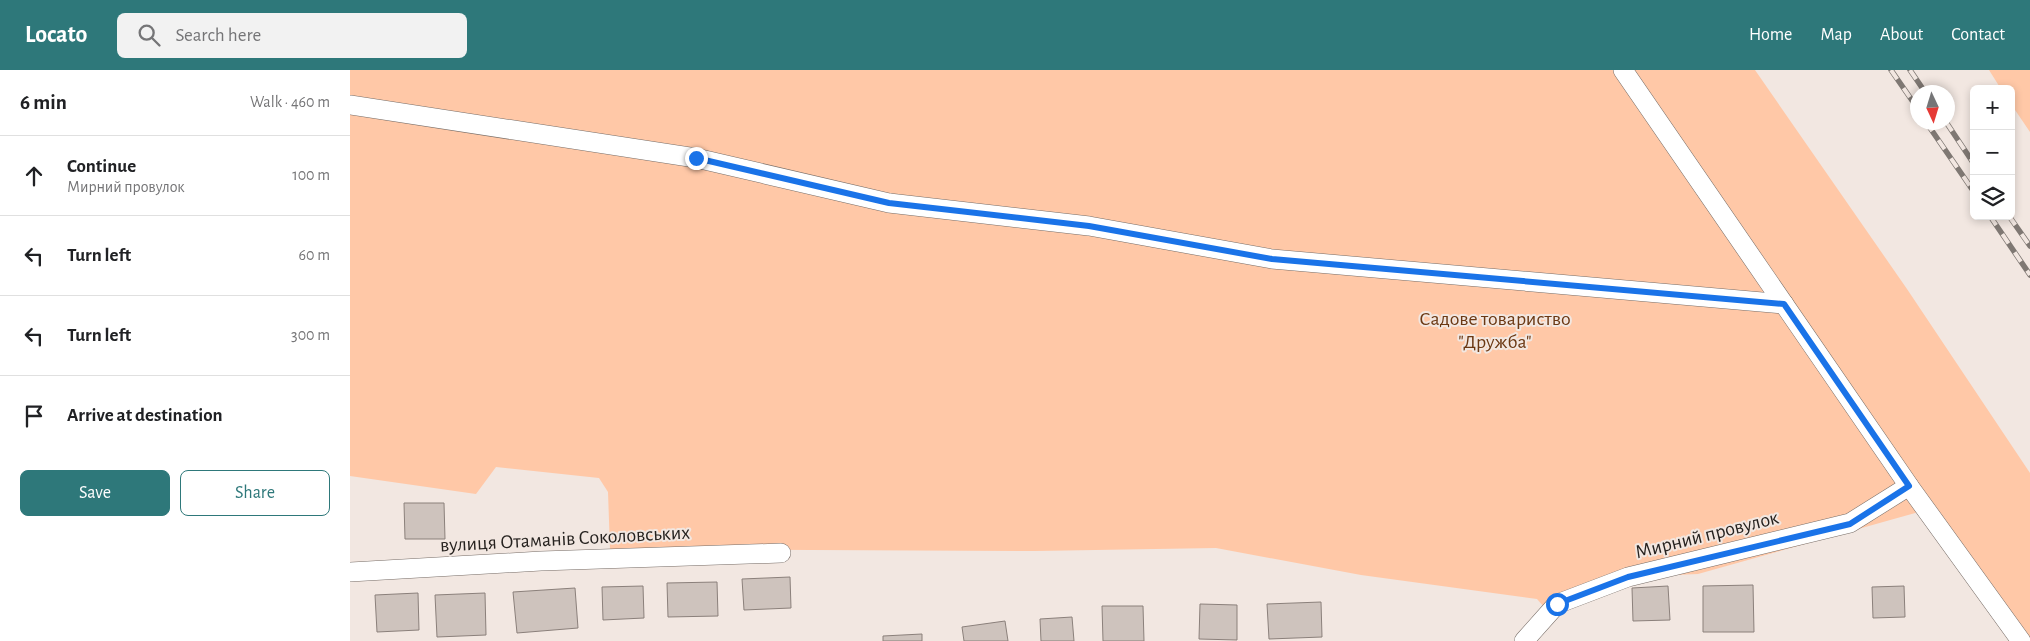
<!DOCTYPE html>
<html lang="en">
<head>
<meta charset="utf-8">
<style>
  :root { --surface:#fff; --page:#f2f2f2; --text:#202124; --muted:#757577; --line:#e0e0e0; --accent:#2e787a }
  body { margin:0; font-family:"Alegreya Sans",sans-serif; background:var(--page); color:var(--text) }
  .controls { position:absolute; right:15px; top:15px; display:grid; overflow:hidden; border-radius:8px; box-shadow:0 2px 8px #0003 }
  .controls button { width:45px; height:45px; display:grid; place-items:center; padding:0; border:0; border-bottom:1px solid var(--line); background:var(--surface); color:var(--text); font:25px sans-serif }
  .compass { position:absolute; left:1560px; top:15px; width:45px; height:45px; border-radius:50%; background:var(--surface); box-shadow:0 2px 8px #0003; rotate:176deg }
  .stop { position:absolute; width:15px; height:15px; margin:-11px; border:4px solid #1a73e8; border-radius:50%; background:#fff }
  .stop.end { background:#1a73e8; border-color:#fff; box-shadow:0 1px 5px #0008 }
  .list { margin:0; padding:0; list-style:none }
  h2 { display:flex; justify-content:space-between; align-items:center; height:65px; margin:0; padding:0 20px; font-size:21px }
  h2 small { font-size:16px; font-weight:400; color:var(--muted) }
  .list li { display:grid; grid-template-columns:32px 1fr auto; gap:15px; align-items:center; box-sizing:border-box; height:80px; padding:0 20px; border-top:1px solid var(--line) }
  .list b { display:block; font-size:19px; white-space:nowrap }
  .list p { margin:0; font-size:16px; white-space:nowrap; color:var(--muted) }
  .list em { font-size:16px; font-style:normal; color:var(--muted) }
  .actions { display:flex; gap:10px; padding:15px 20px }
  .actions a { flex:1; padding:11px 0; border:1px solid var(--accent); border-radius:8px; text-align:center; font-size:18px; color:var(--accent) }
  .actions .main { background:var(--accent); color:#fff }
  .icon { flex:none; width:28px; height:28px; fill:none; stroke:currentColor; stroke-width:2; stroke-linecap:round; stroke-linejoin:round }
  .map { position:relative; flex:none; width:1680px; height:571px; overflow:hidden }
  header { display:flex; align-items:center; gap:30px; box-sizing:border-box; height:70px; padding:0 25px; background:var(--accent); color:#fff }
  header strong { font-size:24px }
  nav { display:flex; gap:28px; margin-inline-start:auto; font-size:18px }
  .search { width:350px; height:45px; background:var(--page); display:flex; align-items:center; gap:12px; box-sizing:border-box; padding:0 18px; border-radius:8px; color:var(--muted); font-size:19px }
  main { display:flex }
  aside { flex:1; background:var(--surface) }
  .map>svg:first-child { display:block }
</style>
</head>
<body>
<header>
<strong>Locato</strong>
<div class="search"><svg class="icon" aria-label="search" viewBox="0 0 24 24"><circle cx="10" cy="10" r="6"/><path d="M15 15l6 6"/></svg>Search here</div>
<nav><a>Home</a><a>Map</a><a>About</a><a>Contact</a></nav>
</header>
<main>
<aside>
<h2>6 min<small>Walk · 460 m</small></h2>
<ul class="list">
<li><svg class="icon" aria-label="ahead" viewBox="0 0 24 24"><path d="M12 20V5M6 11l6-6 6 6"/></svg><div><b>Continue</b><p>Мирний провулок</p></div><em>100 m</em></li>
<li><svg class="icon" aria-label="left" viewBox="0 0 24 24"><path d="M17 20v-9H6M10 6l-5 5 5 5"/></svg><div><b>Turn left</b></div><em>60 m</em></li>
<li><svg class="icon" aria-label="left" viewBox="0 0 24 24"><path d="M17 20v-9H6M10 6l-5 5 5 5"/></svg><div><b>Turn left</b></div><em>300 m</em></li>
<li><svg class="icon" aria-label="arrive" viewBox="0 0 24 24"><path d="M6 21V4h12l-3 4 3 4H6"/></svg><div><b>Arrive at destination</b></div></li>
</ul>
<div class="actions"><a class="main">Save</a><a>Share</a></div>
</aside>
<div class="map">
<svg width="1680" height="571" viewBox="0 0 1680 571">
  <rect width="100%" height="100%" fill="#f2e7e1"/>
  <g fill="#ffc8a7">
    <polygon points="0,0 1405,0 1557,219 1680,403 1680,571 1583,438 1348,504 1282,507 1194,537 1187,529 1011,505 866,478 685,481 260,479 258,422 249,408 146,397 126,424 0,406"/>
    <polygon points="1639,0 1680,0 1680,62 1661,34 1661,19 1651,19"/>
  </g>
  <g fill="#cec3bd" stroke="#8b807b">
    <polygon points="54,433 94,433 95,469 55,469"/>
    <polygon points="440,507 441,538 394,540 392,509"/>
    <polygon points="367,512 368,546 318,547 317,513"/>
    <polygon points="1403,515 1404,562 1353,562 1353,516"/>
    <polygon points="293,516 294,548 253,550 252,517"/>
    <polygon points="1318,516 1320,550 1283,551 1282,518"/>
    <polygon points="1554,516 1555,547 1523,548 1522,517"/>
    <polygon points="225,518 228,558 167,563 163,522"/>
    <polygon points="68,523 69,560 27,562 25,525"/>
    <polygon points="135,523 136,565 87,567 85,525"/>
    <polygon points="971,532 972,567 919,569 917,534"/>
    <polygon points="850,534 887,535 887,570 849,569"/>
    <polygon points="752,536 793,536 794,571 753,571"/>
    <polygon points="722,547 724,571 691,571 690,549"/>
    <polygon points="655,551 658,571 614,571 612,557"/>
    <polygon points="572,564 572,571 533,571 533,566"/>
  </g>
  <g fill="none" stroke-linecap="round" stroke-linejoin="round">
    <g stroke="#776d67" stroke-width="20">
      <g id="street">
        <polyline points="1273,0 1559,416 1671,571"/>
        <polyline points="0,35 346,88 539,133 739,156 922,189 1434,234"/>
        <polyline points="0,502 191,491 431,483"/>
        <polyline points="1174,571 1207,534 1278,507 1500,453 1559,416"/>
      </g>
    </g>
    <use href="#street" stroke="#fff" stroke-width="19"/>
    <g stroke="#7f7873" stroke-width="5.5">
      <g id="rail">
        <polyline points="1541,0 1568,39"/>
        <polyline points="1560,0 1575,22"/>
        <polyline points="1576,52 1624,122"/>
        <polyline points="1596,52 1624,94"/>
        <polyline points="1640,146 1680,205"/>
        <polyline points="1659,146 1680,176"/>
      </g>
    </g>
    <use href="#rail" stroke="#f2e7e1" stroke-width="4" stroke-dasharray="11" stroke-linecap="butt"/>
  </g>
  <g fill="none" stroke-linecap="round" stroke-linejoin="round">
    <polyline stroke="#1a73e8" stroke-width="6" points="346,88 539,133 739,156 922,189 1434,234 1559,416 1500,454 1278,507 1207,534"/>
  </g>
  <g text-anchor="middle" dominant-baseline="central" stroke-width="4" stroke-linejoin="round" paint-order="stroke">
    <g font-size="20" fill="#6b3813" stroke="#f2e7e1">
      <text x="1145" y="249">Садове товариство<tspan x="1145" dy="23">"Дружба"</tspan></text>
    </g>
    <g font-size="20" fill="#26221f" stroke="#f2e7e1">
      <text transform="translate(1357 465) rotate(-14)">Мирний провулок</text>
      <text transform="translate(215 469) rotate(-3)">вулиця Отаманів Соколовських</text>
    </g>
  </g>
</svg>
<div class="controls">
<button>+</button>
<button>−</button>
<button><svg class="icon" aria-label="layers" viewBox="0 0 24 24"><path d="M12 4l9 5-9 5-9-5zM3 14l9 5 9-5"/></svg></button>
</div>
<svg class="compass" viewBox="-18 -18 36 36"><path d="M0-13l5 13h-10z" fill="#e53935"/><path d="M0 13l5-13h-10z" fill="#757577"/></svg>
<div class="stop" style="left:1207px;top:534px"></div>
<div class="stop end" style="left:346px;top:88px"></div>
</div>
</main>
</body>
</html>
